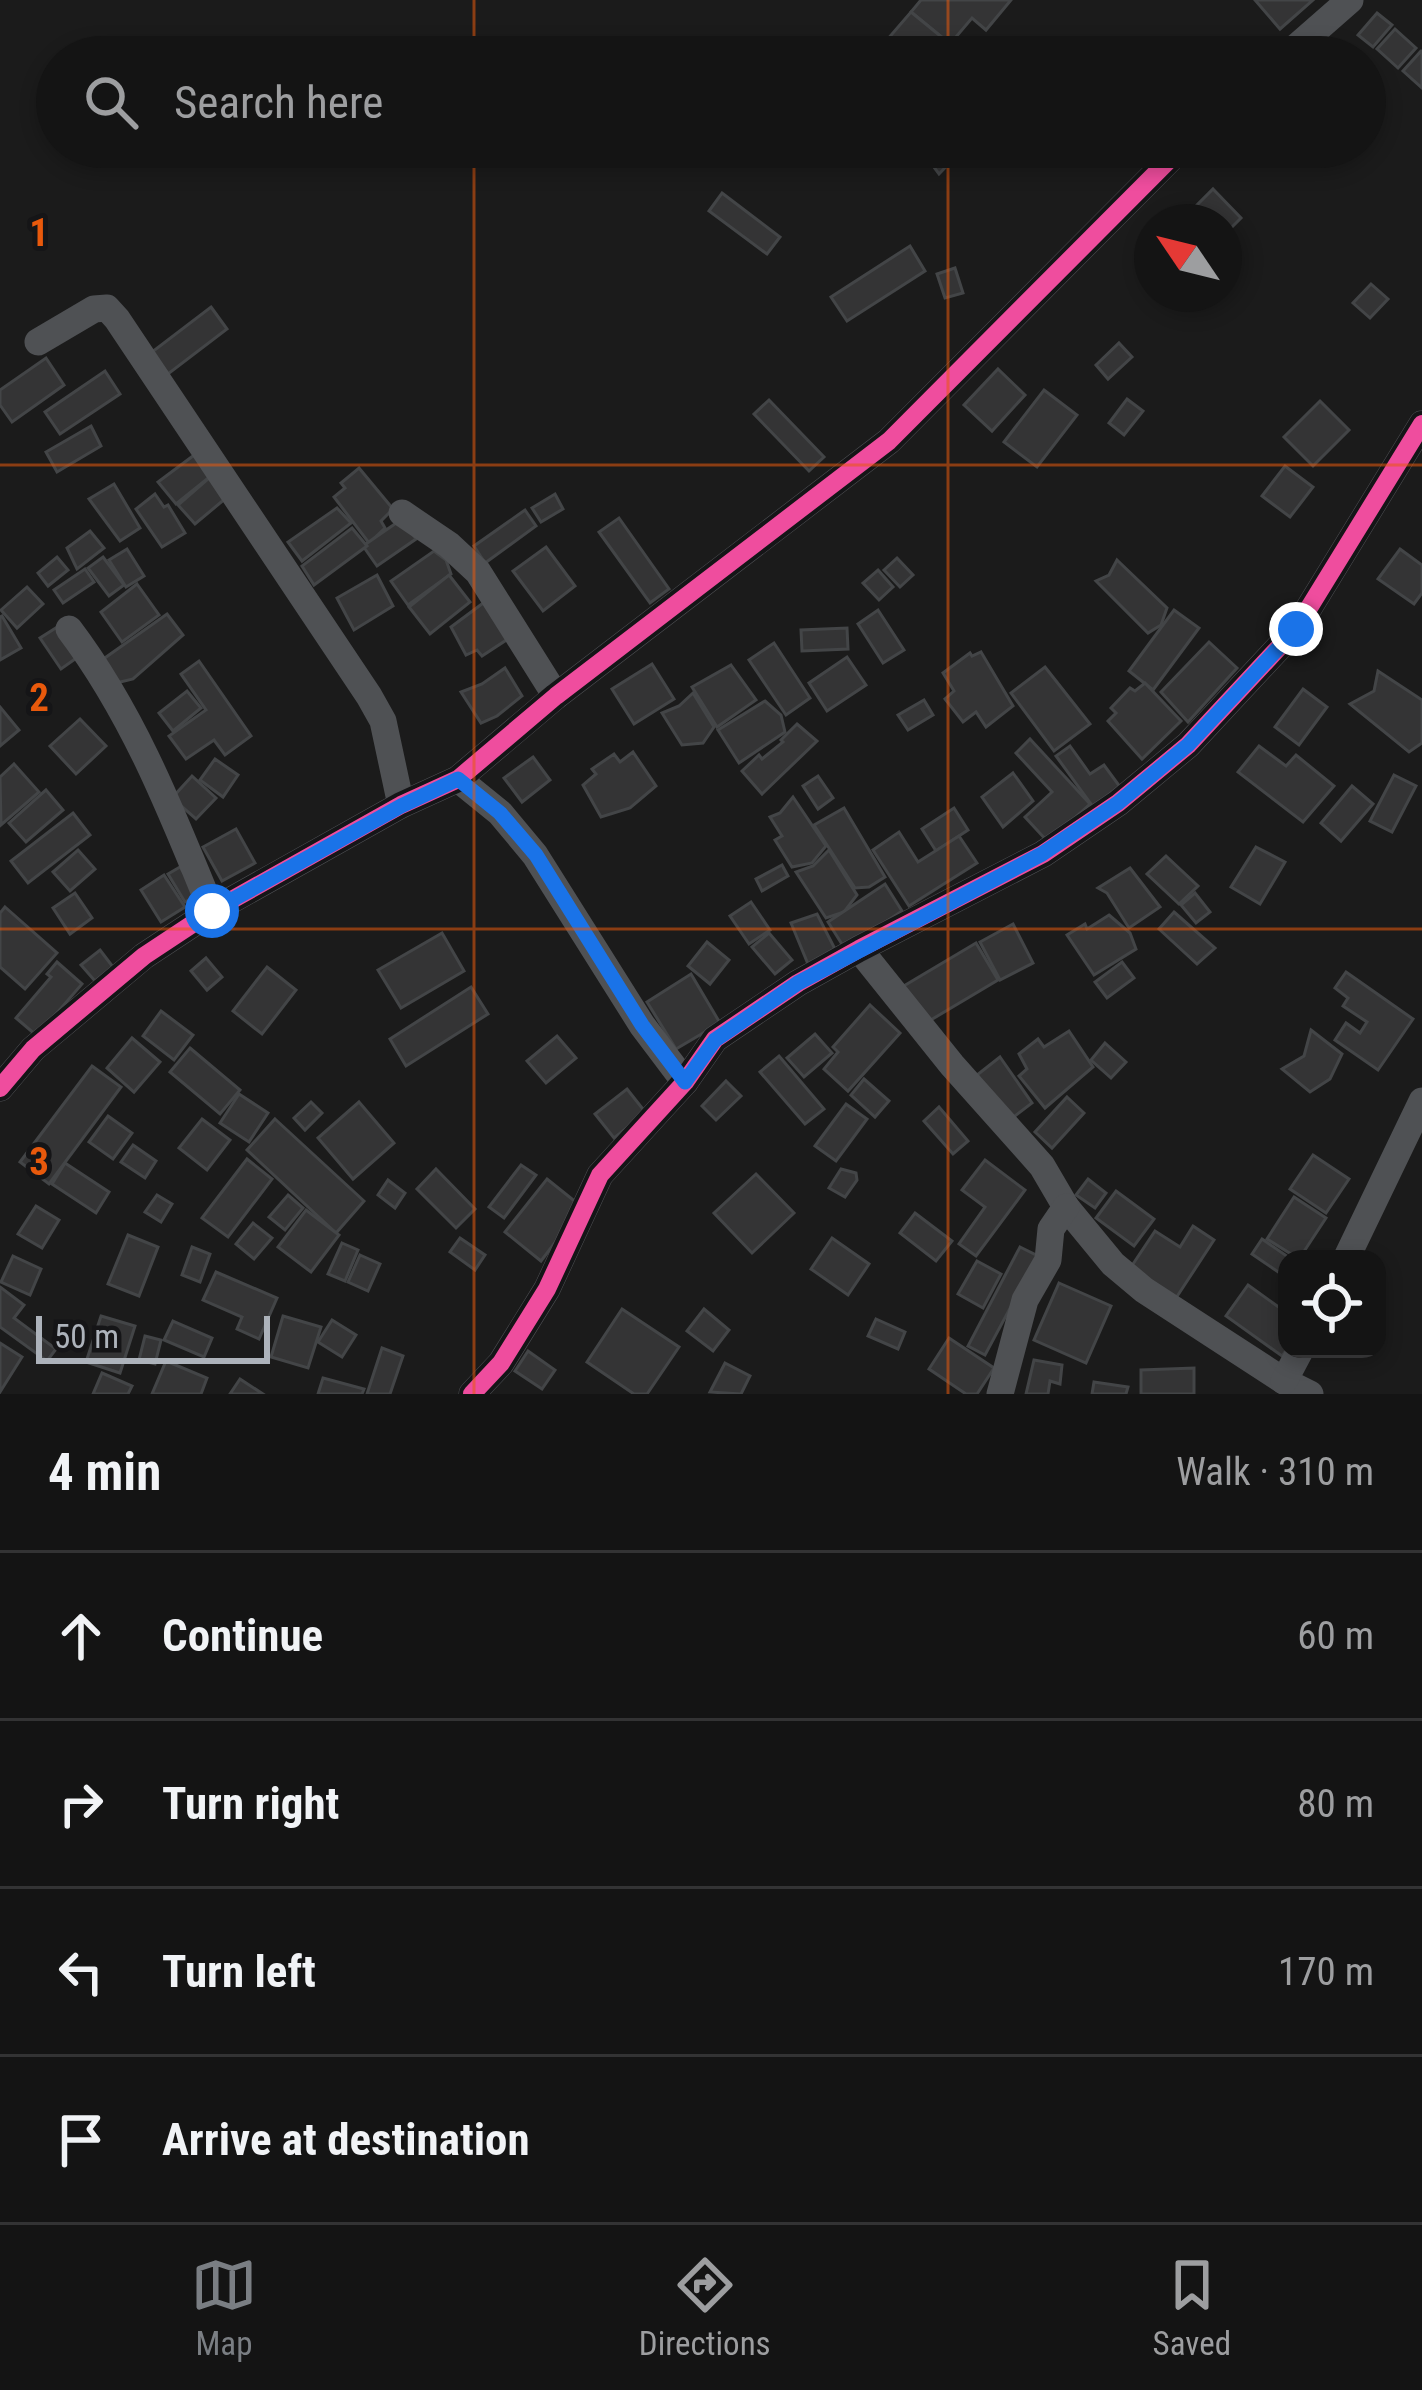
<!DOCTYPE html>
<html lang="en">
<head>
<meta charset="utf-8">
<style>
  :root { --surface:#141414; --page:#212122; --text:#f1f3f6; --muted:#9d9ea0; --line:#333334; --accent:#7a7e83 }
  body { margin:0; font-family:"Roboto Condensed",sans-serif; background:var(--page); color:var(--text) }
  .controls { position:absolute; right:36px; bottom:36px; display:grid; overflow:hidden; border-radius:24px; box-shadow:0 6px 18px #0003 }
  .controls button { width:108px; height:108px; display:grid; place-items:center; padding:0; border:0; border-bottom:3px solid var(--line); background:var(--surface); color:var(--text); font:60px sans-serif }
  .compass { position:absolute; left:1134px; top:204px; width:108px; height:108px; border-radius:50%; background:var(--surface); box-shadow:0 6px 18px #0003; rotate:305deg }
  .scale { position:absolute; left:36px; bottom:30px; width:234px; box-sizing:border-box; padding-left:12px; border:6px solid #adb3bb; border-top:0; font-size:33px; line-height:42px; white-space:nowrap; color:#adb3bb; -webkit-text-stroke:9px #151517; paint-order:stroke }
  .stop { position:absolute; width:36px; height:36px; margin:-27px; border:9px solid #1a73e8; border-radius:50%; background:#fff }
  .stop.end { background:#1a73e8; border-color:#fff; box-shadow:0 3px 12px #0008 }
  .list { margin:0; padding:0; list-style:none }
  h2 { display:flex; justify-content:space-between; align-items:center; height:156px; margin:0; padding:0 48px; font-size:51px }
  h2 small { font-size:39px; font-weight:400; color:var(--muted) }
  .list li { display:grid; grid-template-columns:78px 1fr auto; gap:36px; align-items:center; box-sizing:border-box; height:168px; padding:0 48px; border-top:3px solid var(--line) }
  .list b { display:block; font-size:45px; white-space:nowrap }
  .list em { font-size:39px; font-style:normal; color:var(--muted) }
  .icon { flex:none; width:66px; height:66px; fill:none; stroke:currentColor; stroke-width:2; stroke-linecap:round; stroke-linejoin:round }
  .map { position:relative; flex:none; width:1422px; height:1394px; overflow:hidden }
  .search { position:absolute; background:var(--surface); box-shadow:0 6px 18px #0003; left:36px; right:36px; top:36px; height:132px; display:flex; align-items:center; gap:30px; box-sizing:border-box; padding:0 42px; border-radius:66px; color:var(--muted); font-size:45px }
  .sheet { height:828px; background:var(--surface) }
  nav { display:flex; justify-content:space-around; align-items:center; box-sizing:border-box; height:168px; border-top:3px solid var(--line); background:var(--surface); font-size:33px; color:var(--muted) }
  nav a { display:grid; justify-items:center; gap:6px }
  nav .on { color:var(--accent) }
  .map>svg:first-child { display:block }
</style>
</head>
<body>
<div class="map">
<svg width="1422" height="1394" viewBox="0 0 1422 1394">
  <rect width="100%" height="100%" fill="#1b1b1b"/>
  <g fill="#343435" stroke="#434547" stroke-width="3">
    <polygon points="921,0 1011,0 986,30 972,18 950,44 911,12"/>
    <polygon points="1255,0 1313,0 1280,29"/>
    <polygon points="911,12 949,43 938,57 905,57 886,41"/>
    <polygon points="1377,13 1392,25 1373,47 1358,35"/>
    <polygon points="1395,29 1416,48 1398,68 1377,49"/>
    <polygon points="1421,51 1422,51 1422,88 1403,71"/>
    <polygon points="919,147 963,147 964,148 939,174"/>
    <polygon points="1213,189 1241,218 1224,235 1224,222 1180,222"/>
    <polygon points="722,193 780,237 767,254 709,211"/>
    <polygon points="910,246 925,271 847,321 831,297"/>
    <polygon points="955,268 963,293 945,298 937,274"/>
    <polygon points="1371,284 1388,299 1370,318 1353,303"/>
    <polygon points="211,307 227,329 168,374 152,352"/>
    <polygon points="1119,343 1132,357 1108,379 1096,365"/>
    <polygon points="46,358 64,385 12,422 0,405 0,390"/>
    <polygon points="998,369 1025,395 992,431 964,405"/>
    <polygon points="105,371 120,394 60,434 45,412"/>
    <polygon points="1044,390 1077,415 1037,467 1004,442"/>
    <polygon points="1127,399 1143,411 1124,435 1109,423"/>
    <polygon points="769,400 824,457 809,471 754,414"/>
    <polygon points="1320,401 1349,430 1313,466 1284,437"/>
    <polygon points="91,426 101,446 57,472 46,452"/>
    <polygon points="197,453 212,475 176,504 158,482"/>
    <polygon points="1285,466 1313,487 1290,517 1262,496"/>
    <polygon points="359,468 393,509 381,521 385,528 369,543 334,497 345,488 341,483"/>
    <polygon points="209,478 226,498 195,524 178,505"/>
    <polygon points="114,484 140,528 120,541 89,499"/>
    <polygon points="155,494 164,507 168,505 185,533 162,547 136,509"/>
    <polygon points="555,494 563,509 541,522 532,508"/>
    <polygon points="337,508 351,523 302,561 288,542"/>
    <polygon points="525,510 536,526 485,563 474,546"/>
    <polygon points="619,518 669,589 650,603 599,532"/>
    <polygon points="402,519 416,539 377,566 363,546"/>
    <polygon points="352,528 367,546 314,585 302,566"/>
    <polygon points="90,531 104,548 77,569 67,548"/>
    <polygon points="546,547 575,586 543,611 513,571"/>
    <polygon points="127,549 144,576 126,587 109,560"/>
    <polygon points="1400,549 1422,565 1422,593 1414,604 1378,579"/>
    <polygon points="434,551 446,560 451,574 408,605 391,581"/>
    <polygon points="57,557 68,570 48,586 38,573"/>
    <polygon points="103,557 124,585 109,596 88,568"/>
    <polygon points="897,558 913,575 900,587 884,570"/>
    <polygon points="1117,560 1167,608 1161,625 1148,633 1096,581 1109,575"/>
    <polygon points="85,569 94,582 63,603 54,590"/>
    <polygon points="878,570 893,587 879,600 863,583"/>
    <polygon points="377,575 393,606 354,630 337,598"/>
    <polygon points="449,575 470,602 430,634 409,607"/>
    <polygon points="137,584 159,615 122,642 101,612"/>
    <polygon points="27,587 43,604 17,628 1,610"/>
    <polygon points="486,601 511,637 482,656 477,650 466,655 451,627"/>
    <polygon points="878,610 904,650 883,663 858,624"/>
    <polygon points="1174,610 1199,628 1153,690 1129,671"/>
    <polygon points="167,614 183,635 133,679 116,683 102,660"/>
    <polygon points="2,616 21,648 0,660 0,617"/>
    <polygon points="62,624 82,654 61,669 40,638"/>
    <polygon points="847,628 848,649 802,651 801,630"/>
    <polygon points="1209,642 1237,668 1188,722 1161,692"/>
    <polygon points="774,643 810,698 786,715 749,660"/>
    <polygon points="981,652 1013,706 986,727 976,712 963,722 945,699 954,691 943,673 970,653 972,656"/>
    <polygon points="847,657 866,685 827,711 809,683"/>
    <polygon points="199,661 251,736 225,755 214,740 186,759 169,736 206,710 181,674"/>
    <polygon points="652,664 674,699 634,724 612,689"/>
    <polygon points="731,665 756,700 717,727 692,687"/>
    <polygon points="1045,667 1090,724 1054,751 1011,693"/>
    <polygon points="505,668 522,696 497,716 481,723 461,692 482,684"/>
    <polygon points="1378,671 1422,700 1422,743 1409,752 1350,704 1374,691"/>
    <polygon points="1145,683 1181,721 1142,759 1108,721 1116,713 1111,708 1130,688 1135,691"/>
    <polygon points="1303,689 1327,707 1299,745 1275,727"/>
    <polygon points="187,691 201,708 173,731 159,713"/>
    <polygon points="693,693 714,727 703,743 682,745 662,713 679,706"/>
    <polygon points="924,700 933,715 908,730 898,715"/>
    <polygon points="765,701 781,715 785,732 739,763 718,730"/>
    <polygon points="0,707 19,730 0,746"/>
    <polygon points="80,719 106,746 76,774 50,746"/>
    <polygon points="797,724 817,741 762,794 742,771 759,755 762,759 783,742 781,740"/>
    <polygon points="1030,739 1090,804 1048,842 1025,817 1052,792 1016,753"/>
    <polygon points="1070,746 1090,774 1104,765 1123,791 1096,811 1056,756"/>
    <polygon points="1259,746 1286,766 1296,755 1334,786 1303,822 1238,772"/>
    <polygon points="633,752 656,786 630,808 601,817 583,785 596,774 592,769 614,754 620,762"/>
    <polygon points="533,757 550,780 522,802 504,778"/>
    <polygon points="215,759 238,775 223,797 200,780"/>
    <polygon points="14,764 39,792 1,825 0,777"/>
    <polygon points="1013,773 1033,801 1003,827 982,797"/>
    <polygon points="1394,775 1416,786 1392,832 1370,821"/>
    <polygon points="192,776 216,798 196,819 172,798"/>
    <polygon points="818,776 833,798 818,809 803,786"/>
    <polygon points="1352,786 1373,804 1341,841 1321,823"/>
    <polygon points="46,790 63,810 26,842 9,823"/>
    <polygon points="793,797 826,846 812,863 792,867 775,840 782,836 770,817 780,813"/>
    <polygon points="844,808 885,877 869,887 855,888 814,825"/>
    <polygon points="954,808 968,830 936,851 922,829"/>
    <polygon points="73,813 90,835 28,883 11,861"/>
    <polygon points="236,829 255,863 222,881 203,847"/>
    <polygon points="899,832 918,862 959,836 977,863 909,906 873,850"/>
    <polygon points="1256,847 1285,862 1260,904 1231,887"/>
    <polygon points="78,850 95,869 70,891 53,872"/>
    <polygon points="829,850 857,895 844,912 826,918 796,872 813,866"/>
    <polygon points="1166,856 1198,886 1179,904 1147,874"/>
    <polygon points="782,865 788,876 762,891 756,879"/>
    <polygon points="180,867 198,895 185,902 168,874"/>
    <polygon points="1130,868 1160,907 1129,928 1107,893 1098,888"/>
    <polygon points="164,875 185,907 161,922 141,890"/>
    <polygon points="885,884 902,911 845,949 828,922"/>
    <polygon points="75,893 92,918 70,934 53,908"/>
    <polygon points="1195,893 1210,912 1196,923 1181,905"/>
    <polygon points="751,902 770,930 749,944 730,916"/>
    <polygon points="5,907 57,953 25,989 0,967 0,913"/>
    <polygon points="1174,912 1215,948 1197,964 1159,929"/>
    <polygon points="817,914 836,951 808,964 791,923"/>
    <polygon points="1109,915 1130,933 1136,949 1094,975 1067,935 1085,924 1087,929"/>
    <polygon points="1013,924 1033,963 1000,980 980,942"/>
    <polygon points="442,933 464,971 401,1008 378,970"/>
    <polygon points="769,933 792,960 775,974 752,947"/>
    <polygon points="707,942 729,960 710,984 688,966"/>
    <polygon points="976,943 998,980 919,1027 897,990"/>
    <polygon points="100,950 113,967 95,981 81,965"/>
    <polygon points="206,958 222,977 207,990 191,971"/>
    <polygon points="57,962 82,984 37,1036 16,1018 51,977 47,974"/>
    <polygon points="1122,962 1134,978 1107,998 1095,982"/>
    <polygon points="267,967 296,990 262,1034 233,1011"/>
    <polygon points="1346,972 1413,1019 1378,1070 1335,1040 1346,1023 1360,1033 1367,1022 1343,1006 1348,998 1335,988"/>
    <polygon points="691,974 720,1023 676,1049 647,1002"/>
    <polygon points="471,987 488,1014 406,1066 390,1039"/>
    <polygon points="870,1005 900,1033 848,1091 824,1069 838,1052 833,1047"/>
    <polygon points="161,1011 193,1035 174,1060 143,1036"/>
    <polygon points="1311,1030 1342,1054 1330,1079 1310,1092 1282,1069 1304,1056"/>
    <polygon points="1069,1031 1093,1067 1045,1108 1019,1076 1027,1069 1019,1054 1038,1039 1044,1047"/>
    <polygon points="815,1034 832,1053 804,1077 787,1058"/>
    <polygon points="557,1036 576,1058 546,1083 527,1061"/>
    <polygon points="132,1038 160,1062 134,1092 107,1068"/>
    <polygon points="1105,1043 1126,1062 1111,1078 1091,1060"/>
    <polygon points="190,1048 240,1090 220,1114 170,1072"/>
    <polygon points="779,1056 824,1109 805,1124 760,1072"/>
    <polygon points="1000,1057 1032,1103 1011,1119 977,1075"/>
    <polygon points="92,1066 121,1087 49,1184 20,1162"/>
    <polygon points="864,1079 889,1101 875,1117 851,1095"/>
    <polygon points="726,1081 741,1096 716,1120 702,1106"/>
    <polygon points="627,1089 646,1113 614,1138 595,1114"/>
    <polygon points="239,1094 268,1113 249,1142 220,1123"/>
    <polygon points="1067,1097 1084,1113 1052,1148 1035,1132"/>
    <polygon points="311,1102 322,1113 305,1130 294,1118"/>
    <polygon points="359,1102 394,1143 353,1179 318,1138"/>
    <polygon points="846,1104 867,1119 836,1161 815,1146"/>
    <polygon points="939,1107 968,1141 953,1154 924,1121"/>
    <polygon points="108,1116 132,1133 113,1159 89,1142"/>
    <polygon points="202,1119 230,1140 207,1170 179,1148"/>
    <polygon points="275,1119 364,1201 336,1233 247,1150"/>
    <polygon points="133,1145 156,1161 145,1178 121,1162"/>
    <polygon points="1313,1155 1349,1179 1326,1213 1290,1189"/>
    <polygon points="247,1159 272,1179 228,1237 202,1218"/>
    <polygon points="985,1160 1025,1190 976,1256 959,1244 985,1207 962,1190"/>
    <polygon points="65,1163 109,1192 96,1213 52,1184"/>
    <polygon points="521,1165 536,1175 504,1218 489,1207"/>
    <polygon points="436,1169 475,1209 456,1228 417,1189"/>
    <polygon points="841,1169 856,1173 857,1180 845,1197 829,1188"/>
    <polygon points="756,1174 794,1213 752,1253 714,1213"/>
    <polygon points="547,1179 582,1207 541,1261 505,1232"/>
    <polygon points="1088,1179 1106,1193 1095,1208 1076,1195"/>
    <polygon points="388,1180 405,1193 395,1208 378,1195"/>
    <polygon points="1116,1191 1154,1219 1134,1246 1096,1218"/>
    <polygon points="157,1195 172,1204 161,1222 145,1212"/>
    <polygon points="288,1195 303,1208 285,1230 269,1217"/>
    <polygon points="1294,1197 1326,1218 1299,1259 1267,1239"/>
    <polygon points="36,1206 59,1220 42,1248 18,1234"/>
    <polygon points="306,1210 339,1235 311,1272 278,1247"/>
    <polygon points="915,1213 952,1241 936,1261 900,1233"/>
    <polygon points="253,1223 272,1238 254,1259 236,1244"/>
    <polygon points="1193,1226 1214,1240 1176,1298 1131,1267 1155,1231 1180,1247"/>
    <polygon points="128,1235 158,1247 139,1296 108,1284"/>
    <polygon points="460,1238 485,1255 475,1270 450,1252"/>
    <polygon points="832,1238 869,1264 848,1295 811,1269"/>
    <polygon points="1262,1239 1291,1259 1287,1259 1287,1278 1252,1254"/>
    <polygon points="342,1243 358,1250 345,1281 328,1274"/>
    <polygon points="192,1247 210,1254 200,1282 182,1275"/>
    <polygon points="1020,1247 1038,1256 985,1355 968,1346"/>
    <polygon points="360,1255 380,1264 368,1291 348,1282"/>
    <polygon points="13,1256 41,1269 30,1295 1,1282"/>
    <polygon points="977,1261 1001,1274 983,1308 958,1294"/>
    <polygon points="216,1272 277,1298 259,1339 237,1329 242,1317 203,1300"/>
    <polygon points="1059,1283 1111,1306 1086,1363 1034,1340"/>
    <polygon points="1248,1285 1287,1313 1287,1349 1282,1356 1226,1316"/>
    <polygon points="0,1287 24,1305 14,1318 56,1349 47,1361 0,1327"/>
    <polygon points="622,1309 679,1347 647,1394 634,1394 587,1362"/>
    <polygon points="704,1309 729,1330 713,1351 687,1331"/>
    <polygon points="101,1316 135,1326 120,1373 86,1362"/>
    <polygon points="283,1316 321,1327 308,1368 271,1357"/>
    <polygon points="876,1319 905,1332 898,1349 868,1336"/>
    <polygon points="332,1320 356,1335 342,1357 318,1342"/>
    <polygon points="173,1321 212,1338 204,1357 164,1340"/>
    <polygon points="145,1336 161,1340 155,1364 139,1360"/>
    <polygon points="949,1338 994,1368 977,1394 966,1394 929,1369"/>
    <polygon points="0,1343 22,1357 0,1392"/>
    <polygon points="382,1348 403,1356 390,1394 367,1394"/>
    <polygon points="528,1351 555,1370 542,1389 515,1371"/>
    <polygon points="1034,1360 1062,1365 1060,1384 1050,1381 1048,1394 1026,1394"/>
    <polygon points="166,1361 207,1378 201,1394 152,1394"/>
    <polygon points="725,1363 750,1376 741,1394 710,1392"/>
    <polygon points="1194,1368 1194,1394 1141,1394 1141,1370"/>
    <polygon points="102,1373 132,1386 128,1394 93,1394"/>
    <polygon points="323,1378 364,1389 362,1394 318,1394"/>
    <polygon points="240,1379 263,1394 230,1394"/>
    <polygon points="1094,1382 1128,1387 1126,1394 1092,1394"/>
  </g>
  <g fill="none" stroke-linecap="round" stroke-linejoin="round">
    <g stroke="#4f5154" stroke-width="27">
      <polyline points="1285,57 1350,0"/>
      <polyline points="38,342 94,309 107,308 117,319 369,696 383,721 401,805"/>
      <polyline points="402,513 449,545 478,572 556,696"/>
      <path d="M69 629C134 715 172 813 212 911"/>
      <polyline points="458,779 500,813 535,855 642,1025 685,1082"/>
      <polyline points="859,949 952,1065 1042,1166 1066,1207 1113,1264 1144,1290 1284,1381 1310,1394"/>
      <polyline points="0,1088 33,1049 144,956 212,911 401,805 458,779 556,696 889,441 1182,147"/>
      <polyline points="1346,1259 1422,1101"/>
      <polyline points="1284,1381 1301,1349"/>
      <polyline points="472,1394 501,1363 547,1289 600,1175 685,1082 715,1039 798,983 859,949 1043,854 1118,803 1188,745 1296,629 1422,424"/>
      <polyline points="1000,1394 1025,1300 1048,1260 1051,1229 1066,1207"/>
    </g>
    <g stroke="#151517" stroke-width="26">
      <g id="cycleway">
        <polyline points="0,1088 33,1049 144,956 212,911 401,805 458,779 556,696 889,441 1182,147"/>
        <polyline points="472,1394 501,1363 547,1289 600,1175 685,1082 715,1039 798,983 859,949 1043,854 1118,803 1188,745 1296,629 1422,424"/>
      </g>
    </g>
    <use href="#cycleway" stroke="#ef4d9e" stroke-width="18"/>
  </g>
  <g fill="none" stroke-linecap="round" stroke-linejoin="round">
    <polyline stroke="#1a73e8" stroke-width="15" points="212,911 401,806 458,779 500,813 536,855 642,1025 685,1082 715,1040 798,983 1042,854 1118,803 1188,745 1296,629"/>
  </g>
  <path fill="none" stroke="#e8590c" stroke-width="3" stroke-opacity="0.55" d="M474 0V57M948 0V57M474 147V1394M948 147V1394M0 465H1422M0 929H1422"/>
  <g font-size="39" text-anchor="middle" font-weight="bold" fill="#e8590c" stroke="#151517" stroke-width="10" stroke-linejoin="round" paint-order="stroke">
    <text x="39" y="246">1</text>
    <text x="39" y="711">2</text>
    <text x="39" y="1175">3</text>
  </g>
</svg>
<div class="controls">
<button><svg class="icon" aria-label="locate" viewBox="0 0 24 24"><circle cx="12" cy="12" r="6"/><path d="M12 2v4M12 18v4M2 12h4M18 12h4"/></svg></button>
</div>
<svg class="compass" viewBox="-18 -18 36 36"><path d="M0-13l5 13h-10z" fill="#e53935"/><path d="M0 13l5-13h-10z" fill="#9d9ea0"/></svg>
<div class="scale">50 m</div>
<div class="stop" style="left:212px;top:911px"></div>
<div class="stop end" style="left:1296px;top:629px"></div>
<div class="search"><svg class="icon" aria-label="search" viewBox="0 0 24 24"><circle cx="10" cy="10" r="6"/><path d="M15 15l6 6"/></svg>Search here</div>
</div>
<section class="sheet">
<h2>4 min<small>Walk · 310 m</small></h2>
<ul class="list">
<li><svg class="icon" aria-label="ahead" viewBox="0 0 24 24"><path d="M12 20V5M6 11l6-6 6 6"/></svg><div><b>Continue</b></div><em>60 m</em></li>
<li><svg class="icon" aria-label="right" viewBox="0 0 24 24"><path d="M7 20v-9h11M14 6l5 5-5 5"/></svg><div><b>Turn right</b></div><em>80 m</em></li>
<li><svg class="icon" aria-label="left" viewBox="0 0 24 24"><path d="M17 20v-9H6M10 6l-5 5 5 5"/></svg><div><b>Turn left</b></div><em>170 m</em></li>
<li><svg class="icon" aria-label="arrive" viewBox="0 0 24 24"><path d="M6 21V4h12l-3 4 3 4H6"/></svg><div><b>Arrive at destination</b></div></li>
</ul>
</section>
<nav>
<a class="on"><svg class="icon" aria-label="map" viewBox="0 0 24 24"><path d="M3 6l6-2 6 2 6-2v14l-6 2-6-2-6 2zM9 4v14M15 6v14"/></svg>Map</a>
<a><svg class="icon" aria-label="directions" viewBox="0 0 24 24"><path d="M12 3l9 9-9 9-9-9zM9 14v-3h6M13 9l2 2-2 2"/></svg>Directions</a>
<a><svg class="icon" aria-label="saved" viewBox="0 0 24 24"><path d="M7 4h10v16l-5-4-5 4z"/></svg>Saved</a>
</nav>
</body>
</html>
